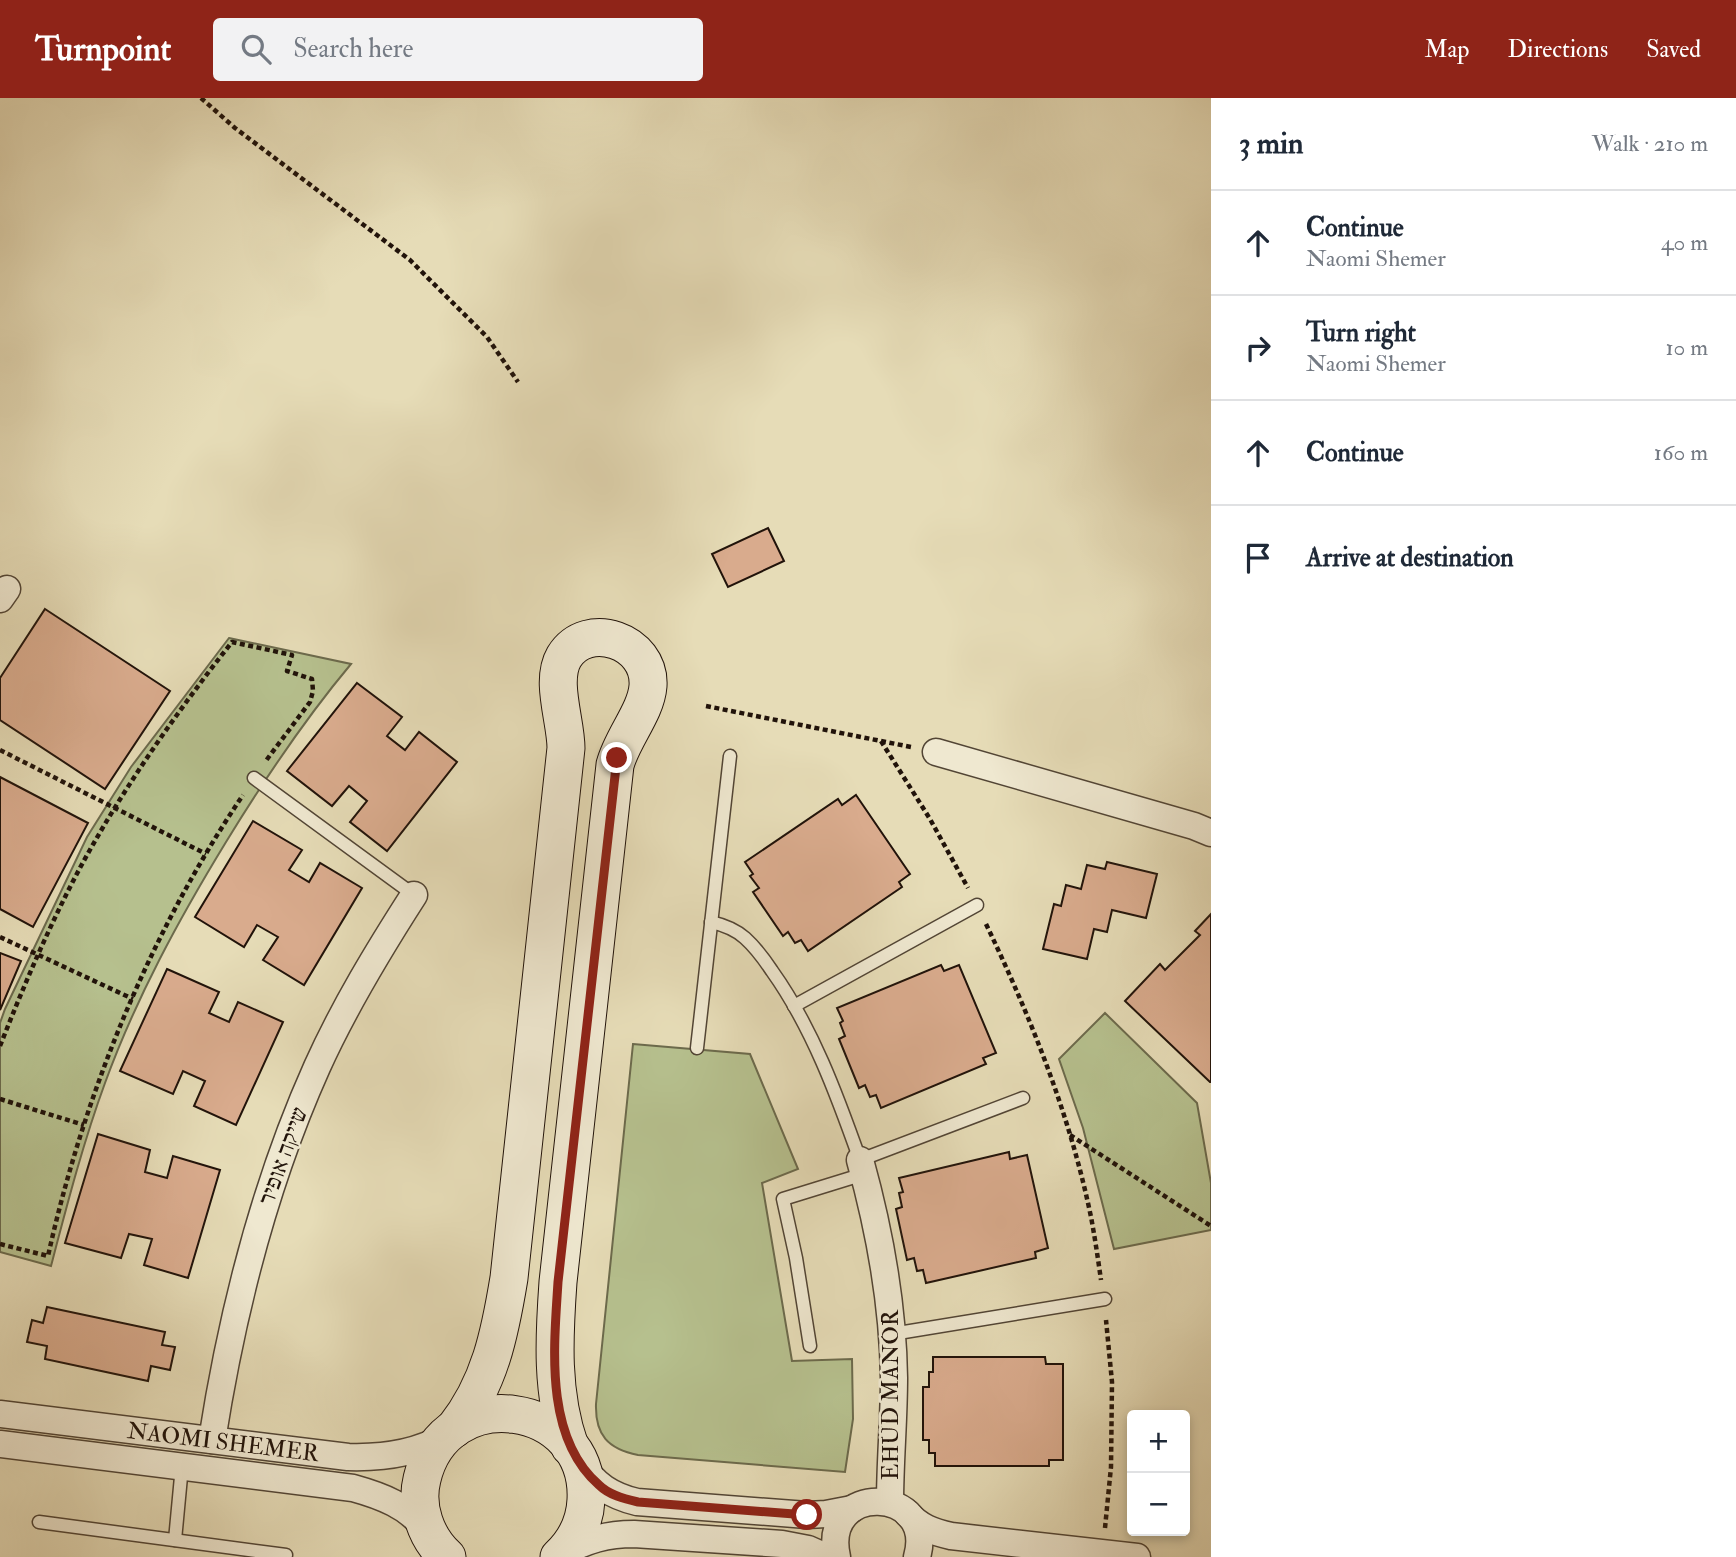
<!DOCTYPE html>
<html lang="en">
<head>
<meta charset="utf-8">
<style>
  :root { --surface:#fff; --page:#f2f2f3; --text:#1f2937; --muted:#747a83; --line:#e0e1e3; --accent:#8f2418 }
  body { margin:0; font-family:"IM FELL Double Pica","Frank Ruhl Libre",serif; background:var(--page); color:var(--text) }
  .controls { position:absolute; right:21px; bottom:21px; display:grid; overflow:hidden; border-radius:7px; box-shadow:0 4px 10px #0003 }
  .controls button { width:63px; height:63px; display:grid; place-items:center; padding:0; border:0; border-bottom:2px solid var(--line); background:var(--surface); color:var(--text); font:35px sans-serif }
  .stop { position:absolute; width:21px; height:21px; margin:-16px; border:5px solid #8f2418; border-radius:50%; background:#fff }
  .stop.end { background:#8f2418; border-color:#fff; box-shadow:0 2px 7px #0008 }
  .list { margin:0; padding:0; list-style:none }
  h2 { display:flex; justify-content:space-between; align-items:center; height:91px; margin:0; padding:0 28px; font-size:30px }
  h2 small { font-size:23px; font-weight:400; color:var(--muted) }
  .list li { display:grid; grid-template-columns:46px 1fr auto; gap:21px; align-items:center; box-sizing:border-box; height:105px; padding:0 28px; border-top:2px solid var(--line) }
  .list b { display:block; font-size:26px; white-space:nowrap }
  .list p { margin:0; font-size:23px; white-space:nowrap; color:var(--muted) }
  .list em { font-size:23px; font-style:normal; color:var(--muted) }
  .icon { flex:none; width:38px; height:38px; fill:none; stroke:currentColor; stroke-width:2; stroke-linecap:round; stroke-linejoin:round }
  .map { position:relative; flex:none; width:1211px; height:1459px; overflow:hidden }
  header { display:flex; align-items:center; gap:42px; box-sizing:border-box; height:98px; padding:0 35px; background:var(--accent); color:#fff }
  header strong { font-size:33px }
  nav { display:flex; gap:38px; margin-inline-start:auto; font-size:24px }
  .search { width:490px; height:63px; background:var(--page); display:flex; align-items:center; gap:18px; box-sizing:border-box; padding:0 24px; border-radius:7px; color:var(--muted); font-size:26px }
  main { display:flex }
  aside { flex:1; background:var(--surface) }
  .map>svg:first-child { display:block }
</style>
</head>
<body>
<header>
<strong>Turnpoint</strong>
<div class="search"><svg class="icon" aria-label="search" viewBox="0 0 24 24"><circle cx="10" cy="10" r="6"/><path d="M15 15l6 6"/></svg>Search here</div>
<nav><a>Map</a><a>Directions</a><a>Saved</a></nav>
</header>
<main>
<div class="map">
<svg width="1211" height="1459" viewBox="0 0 1211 1459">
  <rect width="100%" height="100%" fill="#e6dcb7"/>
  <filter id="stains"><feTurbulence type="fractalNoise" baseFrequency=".00286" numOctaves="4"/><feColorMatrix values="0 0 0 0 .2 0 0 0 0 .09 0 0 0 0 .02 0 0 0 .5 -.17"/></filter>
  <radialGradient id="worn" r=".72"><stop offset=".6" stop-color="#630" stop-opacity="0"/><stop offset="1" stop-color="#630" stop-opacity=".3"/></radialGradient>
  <g fill="#b6c08e" stroke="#6c6a4c" stroke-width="2">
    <path d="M229 540 351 566C304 622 264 682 226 744 179 821 136 900 105 985 83 1045 67 1107 51 1168L0 1154V925L5 911 87 739 131 669Z"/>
    <polygon points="1105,915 1197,1005 1211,1085 1211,1132 1114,1151 1083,1030 1059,961"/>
    <path d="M633 946 750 956 798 1071 762 1085 792 1263 852 1261 853 1321 845 1374 638 1357C608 1351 595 1337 596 1306Z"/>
  </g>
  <g fill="#d9ab8d" stroke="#21130a" stroke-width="2">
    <polygon points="768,430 784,463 728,489 712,456"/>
    <polygon points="45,511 170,593 105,691 0,622 0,580"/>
    <polygon points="357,585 402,619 387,638 405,652 419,634 457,664 387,753 350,724 367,703 349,688 332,708 287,673"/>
    <polygon points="0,679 88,725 33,829 0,811"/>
    <polygon points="856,697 910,776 899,784 902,789 808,853 801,842 795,845 788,834 783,838 753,794 759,790 750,778 753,776 745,764 838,701 842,707"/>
    <polygon points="253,723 302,752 289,772 309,784 320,765 362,790 304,887 263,862 278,839 257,827 244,849 195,819"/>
    <polygon points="1107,764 1157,776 1146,820 1112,812 1107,834 1094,831 1087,861 1043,851 1054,806 1061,808 1066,787 1081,791 1087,767 1105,771"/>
    <polygon points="1211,816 1211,984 1210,984 1125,903 1160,866 1165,872 1200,837 1195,833"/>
    <polygon points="0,855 21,863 0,912"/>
    <polygon points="941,867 944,873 959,867 996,955 983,960 986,966 881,1010 876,997 870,999 865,987 859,990 839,941 845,938 840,925 843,923 837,910"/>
    <polygon points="167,871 219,894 209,915 229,924 238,904 283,924 236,1027 194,1008 205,983 183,973 173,996 120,973"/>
    <polygon points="98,1036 150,1052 145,1074 167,1080 173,1058 220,1072 188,1180 144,1167 152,1141 129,1136 121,1160 65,1145"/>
    <polygon points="1009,1054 1010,1061 1027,1057 1048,1150 1035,1154 1036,1160 926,1185 923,1172 917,1173 914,1160 907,1162 896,1111 902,1109 899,1095 903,1094 899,1080"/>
    <polygon points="47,1209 165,1234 162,1247 175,1249 170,1272 151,1268 148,1283 45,1261 47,1248 27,1244 32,1222 43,1225"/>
    <polygon points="933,1259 1045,1259 1046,1266 1063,1266 1063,1362 1049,1362 1049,1368 935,1368 935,1355 929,1355 929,1342 923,1342 923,1289 929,1289 929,1274 933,1274"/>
  </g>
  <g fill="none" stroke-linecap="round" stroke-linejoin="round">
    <g stroke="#524535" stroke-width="15">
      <g id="lane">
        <polyline points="254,680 414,797"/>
        <path d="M711 824C724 827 735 831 745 840 755 849 764 861 772 873 812 929 837 997 860 1062L1023 1000"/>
        <polyline points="794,908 977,807"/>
        <polyline points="697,950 730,658"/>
        <polyline points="892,1236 1105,1201"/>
        <polyline points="810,1248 796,1160 783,1101 864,1076"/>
        <polyline points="39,1424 286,1457"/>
        <polyline points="175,1442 182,1368"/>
      </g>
    </g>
    <g stroke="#524535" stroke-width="29">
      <g id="street">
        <polyline points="0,501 7,491"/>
        <polyline points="936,654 1194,728 1211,735"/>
        <path d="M860 1062C880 1134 893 1206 894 1280 894 1322 890 1363 890 1405"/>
        <path d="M0 1316 348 1359C381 1360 415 1356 444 1339"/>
        <path d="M212 1342C232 1214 264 1087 317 969 344 909 378 853 414 797"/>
        <path d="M0 1346 353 1390C382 1398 408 1408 427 1432"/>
        <path d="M580 1364C594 1387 612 1398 637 1404L807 1417 826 1416 852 1411"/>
        <path d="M907 1415C919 1429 933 1434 951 1438L1137 1459"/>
        <path d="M563 1455C586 1442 607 1436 634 1436L782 1446 808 1451 826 1459"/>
        <path d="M837 1459C820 1383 937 1388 917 1459"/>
      </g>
    </g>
    <g stroke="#21130a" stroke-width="39">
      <g id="secondary">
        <path d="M454 1331C490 1286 500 1235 509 1180L566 650C566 623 550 583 564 559 587 521 651 543 648 588 646 614 622 640 615 667L558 1184C554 1240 551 1295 570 1349"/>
        <path d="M447 1459C426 1440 415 1409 422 1381 445 1281 591 1302 586 1402 585 1424 575 1444 559 1459"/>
      </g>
    </g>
    <g stroke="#21130a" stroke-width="4.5" stroke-dasharray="5 3.5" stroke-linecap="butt">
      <polyline points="201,0 235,30 410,162 487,239 518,284"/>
      <polyline points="706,608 911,649"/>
      <polyline points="881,643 930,721 968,790"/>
      <polyline points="0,652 206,756"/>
      <path d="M986 826C1031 920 1070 1017 1091 1119 1095 1140 1098 1161 1101 1182"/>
      <polyline points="0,839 133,901"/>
      <path d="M0 948C24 887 50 826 81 768 124 689 176 615 232 544L292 557 287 573 312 581 313 593 310 604 265 664"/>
      <polyline points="0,1001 84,1027"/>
      <polyline points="1070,1037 1211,1128"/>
      <path d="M0 1146 48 1158C84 996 150 835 243 697"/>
      <polyline points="1105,1430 1111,1369 1112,1284 1106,1222"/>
    </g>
    <use href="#lane" stroke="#efe8d0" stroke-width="12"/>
    <use href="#street" stroke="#efe8d0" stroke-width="26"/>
    <use href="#secondary" stroke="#efe8d0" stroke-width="37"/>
  </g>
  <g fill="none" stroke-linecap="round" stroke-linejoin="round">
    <path stroke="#8f2418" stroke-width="9" d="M617 660 558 1184C554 1249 544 1339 599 1387 609 1397 624 1401 638 1404L807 1417"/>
  </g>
  <g text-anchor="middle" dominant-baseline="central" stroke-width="5" stroke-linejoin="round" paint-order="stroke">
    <g font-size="23" fill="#21130a" stroke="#efe8d0">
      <text transform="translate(283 1058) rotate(-70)">שייקה אופיר</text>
      <text transform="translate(890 1297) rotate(-90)">EHUD MANOR</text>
      <text transform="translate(223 1344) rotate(7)">NAOMI SHEMER</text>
    </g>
  </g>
  <rect width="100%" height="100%" filter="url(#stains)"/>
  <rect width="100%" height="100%" fill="url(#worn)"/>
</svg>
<div class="controls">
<button>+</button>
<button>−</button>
</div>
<div class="stop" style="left:807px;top:1417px"></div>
<div class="stop end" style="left:617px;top:660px"></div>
</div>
<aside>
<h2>3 min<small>Walk · 210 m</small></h2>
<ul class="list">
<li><svg class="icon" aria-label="ahead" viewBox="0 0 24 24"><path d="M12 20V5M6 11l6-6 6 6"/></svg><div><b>Continue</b><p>Naomi Shemer</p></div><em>40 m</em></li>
<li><svg class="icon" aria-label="right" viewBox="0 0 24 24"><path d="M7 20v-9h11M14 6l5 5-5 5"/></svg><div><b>Turn right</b><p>Naomi Shemer</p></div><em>10 m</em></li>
<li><svg class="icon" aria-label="ahead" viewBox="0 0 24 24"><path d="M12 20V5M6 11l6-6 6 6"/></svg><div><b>Continue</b></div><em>160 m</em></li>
<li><svg class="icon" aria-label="arrive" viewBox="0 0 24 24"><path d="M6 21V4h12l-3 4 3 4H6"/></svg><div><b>Arrive at destination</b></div></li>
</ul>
</aside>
</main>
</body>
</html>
